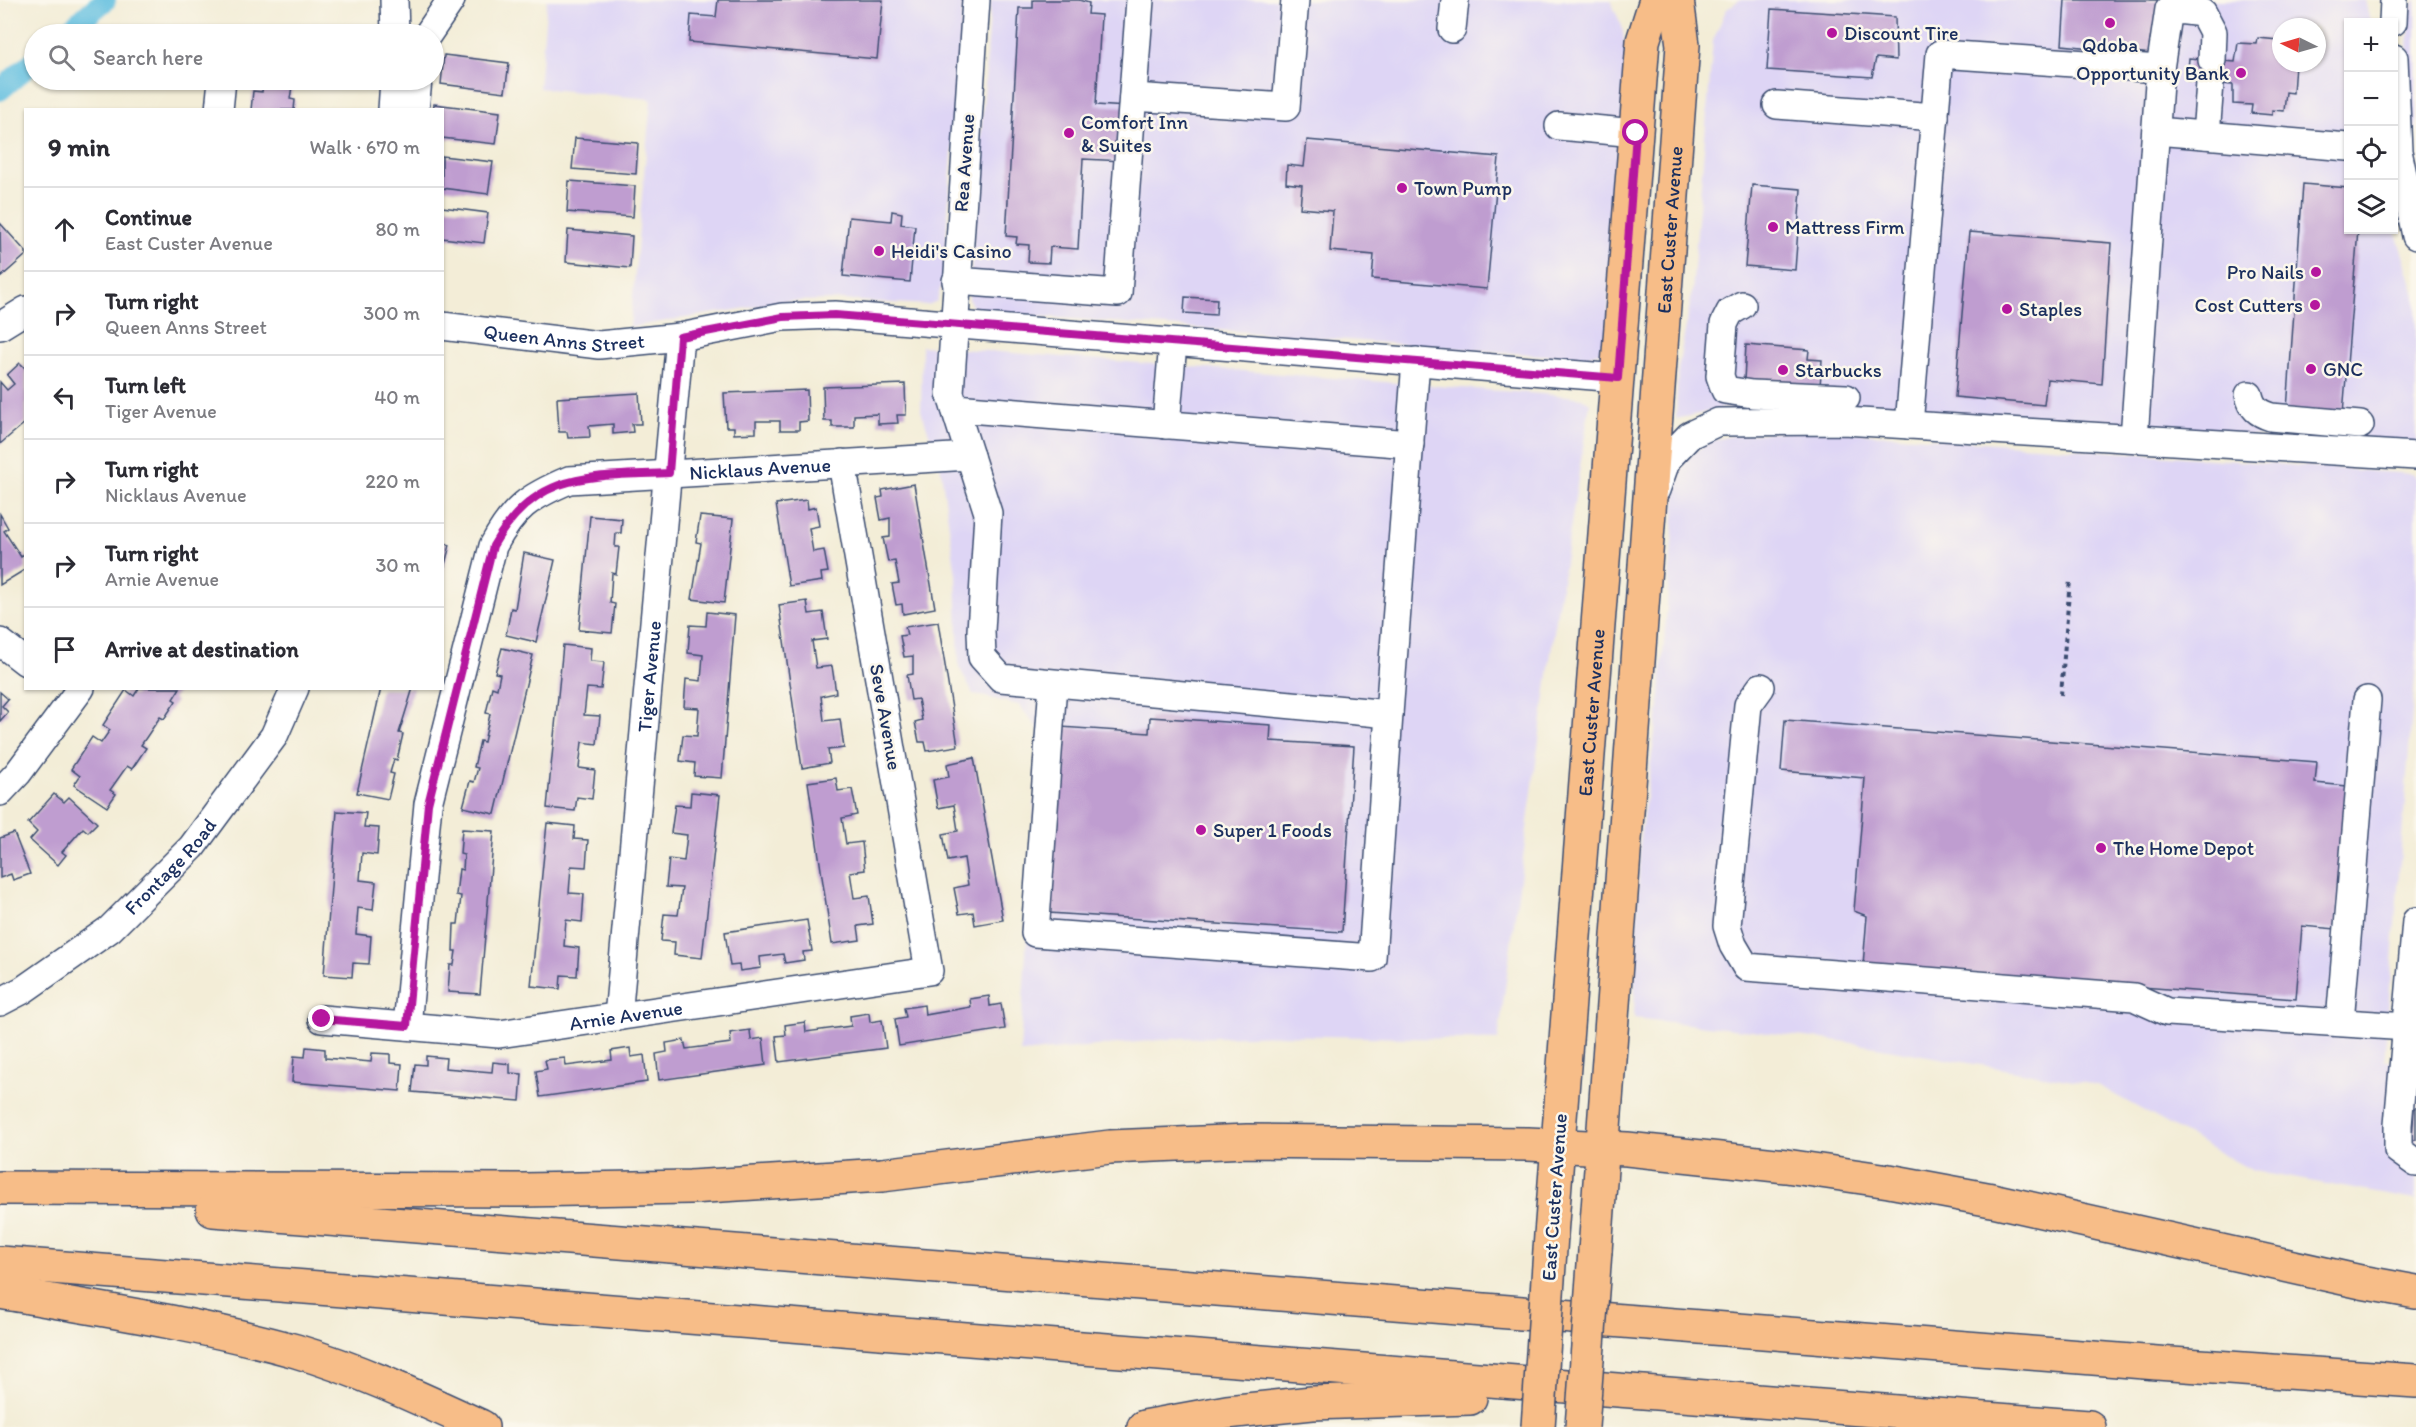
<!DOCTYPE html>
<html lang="en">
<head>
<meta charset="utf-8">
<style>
  :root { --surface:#fff; --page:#f7f7f7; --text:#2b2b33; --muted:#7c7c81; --line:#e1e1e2 }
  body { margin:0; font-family:Itim,sans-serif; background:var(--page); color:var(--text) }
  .controls { position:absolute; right:18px; top:18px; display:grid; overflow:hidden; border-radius:0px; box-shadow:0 2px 4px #0004 }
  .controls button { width:54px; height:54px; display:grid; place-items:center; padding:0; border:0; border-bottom:2px solid var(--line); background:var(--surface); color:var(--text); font:30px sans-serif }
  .compass { position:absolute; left:2272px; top:18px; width:54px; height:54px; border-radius:50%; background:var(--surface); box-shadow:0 2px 4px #0004; rotate:275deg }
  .stop { position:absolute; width:18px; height:18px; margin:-14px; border:4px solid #b5179e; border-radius:50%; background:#fff }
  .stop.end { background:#b5179e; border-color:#fff; box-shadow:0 2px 6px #0008 }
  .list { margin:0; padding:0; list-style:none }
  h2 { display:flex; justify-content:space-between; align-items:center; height:78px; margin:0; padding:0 24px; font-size:26px }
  h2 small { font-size:20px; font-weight:400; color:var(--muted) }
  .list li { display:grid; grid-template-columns:39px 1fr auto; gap:18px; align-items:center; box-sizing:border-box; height:84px; padding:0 24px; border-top:2px solid var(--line) }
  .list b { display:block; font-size:22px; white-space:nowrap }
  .list p { margin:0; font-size:20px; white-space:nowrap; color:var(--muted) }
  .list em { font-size:20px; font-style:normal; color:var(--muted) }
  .icon { flex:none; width:33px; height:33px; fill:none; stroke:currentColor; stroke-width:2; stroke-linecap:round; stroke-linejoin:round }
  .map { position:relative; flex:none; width:2416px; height:1427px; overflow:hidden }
  .search { position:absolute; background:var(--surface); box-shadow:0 2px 4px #0004; left:24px; top:24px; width:420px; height:66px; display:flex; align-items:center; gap:15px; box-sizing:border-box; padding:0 21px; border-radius:33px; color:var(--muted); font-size:22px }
  .panel { position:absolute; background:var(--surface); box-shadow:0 2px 4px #0004; left:24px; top:108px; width:420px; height:582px; border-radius:0px }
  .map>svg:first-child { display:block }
</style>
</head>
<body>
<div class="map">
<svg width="2416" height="1427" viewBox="0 0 2416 1427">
  <rect width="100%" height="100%" fill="#fbf7ec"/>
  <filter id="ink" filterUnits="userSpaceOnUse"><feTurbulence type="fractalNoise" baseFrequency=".0167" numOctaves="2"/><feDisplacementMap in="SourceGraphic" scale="12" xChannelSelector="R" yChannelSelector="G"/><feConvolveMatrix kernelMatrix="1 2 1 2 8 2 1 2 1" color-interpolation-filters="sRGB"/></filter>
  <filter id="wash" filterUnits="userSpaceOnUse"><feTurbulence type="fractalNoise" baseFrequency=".008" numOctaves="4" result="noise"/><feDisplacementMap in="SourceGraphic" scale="24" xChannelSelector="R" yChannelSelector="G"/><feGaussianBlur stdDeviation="1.35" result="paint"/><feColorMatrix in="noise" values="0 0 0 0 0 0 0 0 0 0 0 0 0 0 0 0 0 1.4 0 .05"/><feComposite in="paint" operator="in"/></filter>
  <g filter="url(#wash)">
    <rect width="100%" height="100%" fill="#f3edd7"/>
    <g fill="#ded5f5" fill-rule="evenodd">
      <polygon points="547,0 963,0 943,280 937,301 928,305 840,300 790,301 630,327 651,99 539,88"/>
      <polygon points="991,0 1610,0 1622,26 1626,56 1607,332 1600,352 1584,357 1541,355 982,312 973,308 969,299"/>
      <path d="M1739 0H2365L2370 22H2348V230H2394V226L2416 298V444L1725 408 1676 419 1678 369 1692 293 1713 41 1726 10ZM2281 27H2317V63H2281Z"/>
      <polygon points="2415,0 2416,0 2416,133 2411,118 2408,44 2411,11"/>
      <polygon points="922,346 1567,396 1582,398 1590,403 1553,638 1498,1040 1280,1035 1181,1038 1020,1053 1039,730 1019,705 973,694 959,667 956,575 940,464 921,411"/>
      <polygon points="1818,430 2412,474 2416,477 2416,663 2384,1061 2416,1063 2416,1200 2253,1171 2097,1085 1841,1041 1634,1018 1640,838 1659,706 1677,482 1686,459 1710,441 1735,435"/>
    </g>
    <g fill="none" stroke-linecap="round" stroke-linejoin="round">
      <g stroke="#62bfe0" stroke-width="22">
        <polyline points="65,34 105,0"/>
        <polyline points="0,90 34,61"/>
      </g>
    </g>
    <g id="blocks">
      <g fill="#bf9dd0">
        <polygon points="718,0 883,0 877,59 689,42 691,15 716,17"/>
        <polygon points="1033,0 1079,0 1089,3 1088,14 1101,15 1096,105 1127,107 1124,161 1083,159 1078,249 1050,247 1049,263 1028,262 1029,245 1016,244 1017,237 1006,236 1019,8 1033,8"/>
        <polygon points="2065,0 2159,0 2152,54 2062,45"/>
        <polygon points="1771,9 1895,17 1896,60 1876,58 1872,77 1767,70"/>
        <polygon points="2258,38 2278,40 2281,63 2295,64 2293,93 2286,92 2284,111 2272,110 2272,115 2251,113 2252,105 2233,104 2233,85 2187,81 2189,58 2235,62 2238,43 2257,44"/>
        <polygon points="444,55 509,63 505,92 441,84"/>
        <polygon points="257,80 293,80 290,99 295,100 294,110 251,110 253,91 262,92 263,82"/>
        <polygon points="434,104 500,112 496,144 442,138 442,110 433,110"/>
        <polygon points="575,138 638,143 636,174 572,169"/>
        <polygon points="1307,140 1499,157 1487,289 1372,279 1374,255 1330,251 1333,211 1300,208 1302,185 1286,183 1287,165 1304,167"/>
        <polygon points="442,156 493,162 488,194 442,188"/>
        <polygon points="569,181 635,186 633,217 567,212"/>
        <polygon points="2303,184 2348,188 2348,230 2358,230 2343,414 2287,410"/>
        <polygon points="1752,185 1801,189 1795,270 1745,266"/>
        <polygon points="442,207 488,213 484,243 442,238"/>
        <polygon points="892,211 902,213 901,224 915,226 910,282 843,276 849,217 891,221"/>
        <polygon points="0,223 26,252 26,255 1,277"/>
        <polygon points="568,230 632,236 630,268 566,262"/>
        <polygon points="1969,232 2111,243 2102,384 2047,379 2044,405 1955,397"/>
        <polygon points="1185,297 1217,299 1216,315 1184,313"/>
        <polygon points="1746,345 1809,350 1808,359 1822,360 1820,386 1744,380"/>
        <polygon points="20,363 26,369 26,422 0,444 0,382 7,390 14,384 7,375"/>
        <polygon points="905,384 906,415 897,415 898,423 878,424 878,414 854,415 854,427 832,427 832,421 824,421 823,387"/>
        <polygon points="807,390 808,421 799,422 799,430 780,430 780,421 756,421 756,433 734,434 734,427 726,427 724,393"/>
        <polygon points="639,393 641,424 632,424 633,432 613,434 613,424 589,426 590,437 568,438 567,432 559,432 557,398"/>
        <polygon points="914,484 935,608 903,614 902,604 896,605 892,584 899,583 895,561 888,562 883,538 890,537 890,518 881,520 877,498 883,497 882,490"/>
        <polygon points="807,500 808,509 816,507 819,526 809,528 813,552 824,550 828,572 821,573 822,581 789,586 776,504"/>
        <polygon points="0,514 8,528 4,531 21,557 24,554 26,557 26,569 0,585"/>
        <polygon points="590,516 622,519 621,533 616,533 615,547 619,547 616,574 612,573 610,603 615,604 612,633 579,630"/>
        <polygon points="700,516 733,519 724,603 692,599 701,543 696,542"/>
        <polygon points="442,542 450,545 443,572 442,572"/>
        <polygon points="524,553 555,560 536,642 506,635 511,608 515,609"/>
        <polygon points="807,601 809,614 823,612 827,639 812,641 816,668 832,666 836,693 821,696 824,721 840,719 844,748 828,750 830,763 802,768 779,605"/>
        <polygon points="707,612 735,615 722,778 694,776 695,763 680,761 683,735 697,736 699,708 684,707 686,679 701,681 703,655 688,653 690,625 706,626"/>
        <polygon points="938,622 958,746 927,751 925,742 919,742 915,722 922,720 918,699 911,700 907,675 913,674 913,656 904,657 900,636 907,635 905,627"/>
        <polygon points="563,645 591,648 590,661 604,662 601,689 587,688 584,715 600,716 597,744 582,742 579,768 595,770 592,799 577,797 575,811 547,808"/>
        <polygon points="502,648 533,655 495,814 463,807 470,781 474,782 478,768 474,767 480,741 484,742 490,714 486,713 492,687 497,689 500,674 495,673"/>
        <polygon points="139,688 180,688 173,699 176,701 164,719 160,717 141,745 146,748 132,769 127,766 110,790 116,794 107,807 74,785 80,776 71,769 92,737 101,743 110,730 103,725 126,690 134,696"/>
        <polygon points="381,688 413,688 399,733 403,734 397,760 394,759 390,773 394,774 388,799 357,793"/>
        <polygon points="0,692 8,699 2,706 8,712 0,721"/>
        <polygon points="1150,717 1271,725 1270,741 1354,746 1342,932 1049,913 1061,727 1149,733"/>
        <polygon points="1785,720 2317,762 2315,783 2347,786 2336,929 2302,926 2296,999 1863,965 1867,916 1854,911 1865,778 1781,771"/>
        <polygon points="974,758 1003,920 975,925 973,912 959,914 954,888 968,885 964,858 948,861 943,834 958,831 954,805 938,808 933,780 949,777 947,764"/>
        <polygon points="836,778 838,791 852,789 857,815 842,818 846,844 862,842 865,870 850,872 854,898 869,896 873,924 858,926 860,940 832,944 808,782"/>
        <polygon points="691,792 720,795 702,958 674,955 675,942 661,941 664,914 678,915 682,888 666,887 669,859 684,861 687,835 671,833 675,805 690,806"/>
        <polygon points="54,794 64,802 69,797 97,823 88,832 83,828 62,852 66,855 58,865 30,840 37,832 28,823"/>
        <polygon points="337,811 366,813 364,827 379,828 377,855 362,853 360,880 376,882 373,910 358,908 356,934 371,936 369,964 353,963 352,977 324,975"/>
        <polygon points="547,823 575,826 574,839 588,840 586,867 571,866 569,893 584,894 582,922 566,920 564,946 579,948 577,976 561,975 560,989 531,986"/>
        <polygon points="462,829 494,831 480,994 448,992 450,965 454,965 456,951 453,951 454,924 458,924 461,896 456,895 459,869 463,870 464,855 460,854"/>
        <polygon points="14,833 30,874 13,880 11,874 0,878 0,838"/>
        <polygon points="807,920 812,951 803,952 804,960 785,963 783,954 760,957 761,968 740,971 739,965 730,966 725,932"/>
        <polygon points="989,996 990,1006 1001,1004 1005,1029 899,1046 895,1019 906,1017 904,1008 924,1005 925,1015 971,1007 970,999"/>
        <polygon points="869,1013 870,1022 882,1020 886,1048 779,1062 776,1036 786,1035 785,1025 805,1022 806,1032 851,1026 850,1016"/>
        <polygon points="750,1030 751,1040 763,1038 766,1065 659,1080 656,1054 667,1052 666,1043 684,1040 686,1049 731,1043 730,1033"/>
        <polygon points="306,1047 325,1049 325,1058 371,1062 372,1053 390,1054 390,1063 402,1064 400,1091 292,1082 294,1056 305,1057"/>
        <polygon points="630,1048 631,1057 644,1055 647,1082 540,1097 536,1071 547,1069 545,1060 565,1058 566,1066 612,1060 611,1051"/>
        <polygon points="426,1056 446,1058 445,1068 492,1072 493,1062 510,1064 510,1073 522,1074 520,1101 412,1092 415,1064 426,1065"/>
        <polygon points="2414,1108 2416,1108 2416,1140 2412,1140"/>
      </g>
    </g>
  </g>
  <g filter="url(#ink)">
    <use href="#blocks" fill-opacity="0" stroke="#3b4c70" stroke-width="1.5"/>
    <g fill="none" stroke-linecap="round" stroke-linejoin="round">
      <g stroke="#3b4c70" stroke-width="30">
        <g id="minor">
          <polyline points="394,0 395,34"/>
          <polyline points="976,0 950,393 988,513 981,631 982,657 1001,678 1389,714 1416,361"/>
          <polyline points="2393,22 2394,0"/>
          <polyline points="1452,29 1455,0"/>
          <polyline points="428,34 451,0"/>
          <polyline points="2394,58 2398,151 2416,236"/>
          <polyline points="2160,69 2169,9 2203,13 2213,32 2212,60"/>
          <polyline points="1133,97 1286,107 1295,0"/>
          <polyline points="1777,105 1935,117"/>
          <polyline points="219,110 222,80"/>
          <polyline points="392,110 394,80"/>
          <polyline points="415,110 418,80"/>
          <polyline points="1559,126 1636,133"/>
          <polyline points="2156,131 2348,147"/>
          <polyline points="2206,135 2210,83"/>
          <polyline points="956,281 1118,293 1140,0"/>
          <polyline points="1742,305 1730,312 1724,324 1720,376 1725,390 1752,394 1846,398"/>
          <polyline points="0,326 26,310"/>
          <path id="s1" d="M442 326 599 345 680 337 782 317 835 315 1618 378"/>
          <path d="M2249 395C2252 408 2258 413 2271 417L2360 425"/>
          <polyline points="955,408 1410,444"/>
          <polyline points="1166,425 1173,343"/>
          <polyline points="1909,425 1940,54 2160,69 2134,438"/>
          <polyline points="1656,490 1667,459 1690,435 1718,422 1844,421 2416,456"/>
          <polyline points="0,642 26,662"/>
          <polyline points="1053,684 1035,933 1372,958 1389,714"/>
          <polyline points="1761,687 1748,705 1727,926 1733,945 1746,967 2134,997 2167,1012 2408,1027"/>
          <polyline points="0,792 18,773 81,688"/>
          <polyline points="2416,921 2398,1125 2398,1150 2416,1163"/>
          <path id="s2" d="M0 1002 23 990 110 929 192 847 274 736 295 688"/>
          <path id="s3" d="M618 1017 680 337"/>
          <path id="s4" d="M322 1019 499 1034 929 971 842 463"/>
          <polyline points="2340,1022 2367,700"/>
          <path id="s5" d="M407 1026 428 804 493 546C514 507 529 497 569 480L970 456"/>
        </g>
      </g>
      <g stroke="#3b4c70" stroke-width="36">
        <g id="major">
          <path id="s6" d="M1551 1235 1643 41 1656 0"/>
          <path id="s7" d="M1595 1251 1683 45 1677 0"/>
        </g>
      </g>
      <g stroke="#3b4c70" stroke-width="36">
        <g id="highway">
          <polyline points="0,1188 523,1190 690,1187 882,1175 1110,1147 1247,1141 1528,1144 1627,1149 1786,1166 1889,1181 1992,1200 2361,1282 2416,1292"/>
          <polyline points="213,1210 2157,1363 2416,1381"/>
          <polyline points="0,1263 2089,1427"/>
          <path d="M0 1292C99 1309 199 1324 296 1351 360 1370 421 1399 482 1427"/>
          <polyline points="1144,1427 1227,1412 1312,1403 1470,1398"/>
        </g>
      </g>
      <polyline stroke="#3b4c70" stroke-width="4" stroke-dasharray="4.5 4.5" stroke-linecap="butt" points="2061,695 2070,579"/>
      <use href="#minor" stroke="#fff" stroke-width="27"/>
      <use href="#major" stroke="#f7bd88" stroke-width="33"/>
      <use href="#highway" stroke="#f7bd88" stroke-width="33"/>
      <g stroke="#3b4c70" stroke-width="36" stroke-linecap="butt">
        <g id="major-bridge">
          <polyline points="1538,1427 1551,1235"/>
          <polyline points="1582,1427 1595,1251"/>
        </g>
      </g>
      <use href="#major-bridge" stroke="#f7bd88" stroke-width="33"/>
    </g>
  </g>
  <g fill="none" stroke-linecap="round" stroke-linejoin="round" filter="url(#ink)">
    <path stroke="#b5179e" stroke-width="8" d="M322 1019 407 1026 428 804 493 546C537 469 591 477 669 473L680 337 783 317 835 315 1618 378 1636 133"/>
  </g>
  <g fill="#b5179e" stroke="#fbf7ec" stroke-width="2">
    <circle cx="2110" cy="23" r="6"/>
    <circle cx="1832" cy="33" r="6"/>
    <circle cx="2241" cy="73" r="6"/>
    <circle cx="1069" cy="133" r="6"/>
    <circle cx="1402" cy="188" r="6"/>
    <circle cx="1773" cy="227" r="6"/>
    <circle cx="879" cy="251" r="6"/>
    <circle cx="2316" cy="272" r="6"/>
    <circle cx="2315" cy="305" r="6"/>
    <circle cx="2007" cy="309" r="6"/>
    <circle cx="2311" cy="369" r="6"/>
    <circle cx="1783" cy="370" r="6"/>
    <circle cx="1201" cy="830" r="6"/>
    <circle cx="2101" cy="848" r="6"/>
  </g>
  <g text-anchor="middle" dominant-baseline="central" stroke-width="5" stroke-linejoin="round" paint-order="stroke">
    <g font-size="20" fill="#1b2f5e" stroke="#fbf7ec" text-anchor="start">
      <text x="1844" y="33">Discount Tire</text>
      <text x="2110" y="45" text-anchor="middle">Qdoba</text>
      <text x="2229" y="73" text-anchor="end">Opportunity Bank</text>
      <text x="1081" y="122">Comfort Inn<tspan x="1081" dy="23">&amp; Suites</tspan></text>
      <text x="1414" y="188">Town Pump</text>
      <text x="1785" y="227">Mattress Firm</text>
      <text x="891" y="251">Heidi's Casino</text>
      <text x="2304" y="272" text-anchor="end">Pro Nails</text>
      <text x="2303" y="305" text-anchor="end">Cost Cutters</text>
      <text x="2019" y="309">Staples</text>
      <text x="2323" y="369">GNC</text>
      <text x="1795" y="370">Starbucks</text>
      <text x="1213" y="830">Super 1 Foods</text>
      <text x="2113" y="848">The Home Depot</text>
    </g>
    <g font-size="20" fill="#1b2f5e" stroke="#fbf7ec">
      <text transform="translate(964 163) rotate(-86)">Rea Avenue</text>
      <text stroke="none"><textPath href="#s7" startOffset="1024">East Custer Avenue</textPath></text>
      <text stroke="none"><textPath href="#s1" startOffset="123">Queen Anns Street</textPath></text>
      <text stroke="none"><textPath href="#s5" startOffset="784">Nicklaus Avenue</textPath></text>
      <text stroke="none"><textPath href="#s3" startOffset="342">Tiger Avenue</textPath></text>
      <text stroke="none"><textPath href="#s6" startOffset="524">East Custer Avenue</textPath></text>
      <text transform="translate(886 717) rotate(80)">Seve Avenue</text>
      <text stroke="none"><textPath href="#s2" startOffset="219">Frontage Road</textPath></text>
      <text stroke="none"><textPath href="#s4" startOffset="306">Arnie Avenue</textPath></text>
      <text transform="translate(1554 1197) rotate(-86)">East Custer Avenue</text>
    </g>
  </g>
</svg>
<div class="controls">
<button>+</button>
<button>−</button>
<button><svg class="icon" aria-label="locate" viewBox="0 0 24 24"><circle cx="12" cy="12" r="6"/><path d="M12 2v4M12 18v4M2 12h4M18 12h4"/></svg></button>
<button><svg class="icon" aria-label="layers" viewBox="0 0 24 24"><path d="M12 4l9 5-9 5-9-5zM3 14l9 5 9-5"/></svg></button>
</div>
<svg class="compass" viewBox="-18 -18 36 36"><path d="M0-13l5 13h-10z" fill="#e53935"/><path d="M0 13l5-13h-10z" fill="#7c7c81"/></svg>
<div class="stop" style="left:1636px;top:133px"></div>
<div class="stop end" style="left:322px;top:1019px"></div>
<div class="search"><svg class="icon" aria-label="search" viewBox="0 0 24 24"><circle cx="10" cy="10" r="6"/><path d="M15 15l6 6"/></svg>Search here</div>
<section class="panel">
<h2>9 min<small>Walk · 670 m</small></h2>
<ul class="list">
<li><svg class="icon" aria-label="ahead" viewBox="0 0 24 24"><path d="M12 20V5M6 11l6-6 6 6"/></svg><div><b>Continue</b><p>East Custer Avenue</p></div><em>80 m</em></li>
<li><svg class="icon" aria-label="right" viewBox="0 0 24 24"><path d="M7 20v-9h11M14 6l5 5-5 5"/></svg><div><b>Turn right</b><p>Queen Anns Street</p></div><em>300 m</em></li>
<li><svg class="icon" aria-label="left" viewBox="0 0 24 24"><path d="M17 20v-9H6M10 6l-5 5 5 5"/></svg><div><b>Turn left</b><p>Tiger Avenue</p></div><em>40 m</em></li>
<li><svg class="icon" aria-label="right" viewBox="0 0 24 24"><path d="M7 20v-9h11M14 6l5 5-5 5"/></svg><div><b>Turn right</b><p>Nicklaus Avenue</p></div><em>220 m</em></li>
<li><svg class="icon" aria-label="right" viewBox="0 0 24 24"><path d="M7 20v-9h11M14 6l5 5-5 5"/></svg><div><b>Turn right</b><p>Arnie Avenue</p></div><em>30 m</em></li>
<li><svg class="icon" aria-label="arrive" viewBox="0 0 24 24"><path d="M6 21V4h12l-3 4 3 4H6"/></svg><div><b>Arrive at destination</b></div></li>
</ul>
</section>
</div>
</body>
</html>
